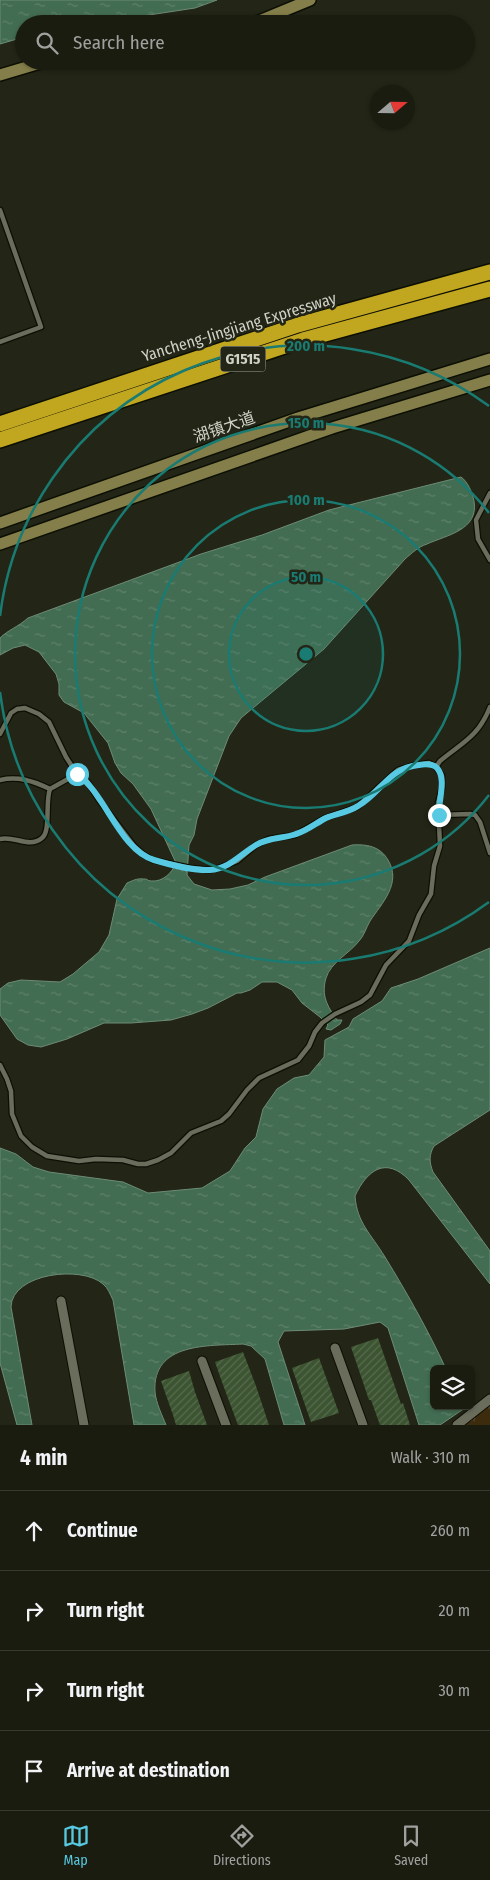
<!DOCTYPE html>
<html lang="en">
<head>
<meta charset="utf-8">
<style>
  :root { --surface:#1a1c10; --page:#232519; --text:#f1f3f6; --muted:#9fa19f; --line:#383a30; --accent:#58c9e3 }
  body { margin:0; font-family:"Fira Sans Condensed","Noto Sans SC",sans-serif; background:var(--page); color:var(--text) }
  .controls { position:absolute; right:15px; bottom:15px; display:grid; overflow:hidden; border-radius:8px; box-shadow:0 1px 4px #0004 }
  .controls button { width:45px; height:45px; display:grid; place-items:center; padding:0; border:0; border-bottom:1px solid var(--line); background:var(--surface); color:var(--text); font:25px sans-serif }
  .compass { position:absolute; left:370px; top:85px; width:45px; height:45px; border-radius:50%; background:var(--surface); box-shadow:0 1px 4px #0004; rotate:70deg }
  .stop { position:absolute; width:15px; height:15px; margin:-11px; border:4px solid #58c9e3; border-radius:50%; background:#fff }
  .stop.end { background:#58c9e3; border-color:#fff; box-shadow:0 1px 5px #0008 }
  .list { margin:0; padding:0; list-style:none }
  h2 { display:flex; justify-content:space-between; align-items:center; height:65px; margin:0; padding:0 20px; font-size:21px }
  h2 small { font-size:16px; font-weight:400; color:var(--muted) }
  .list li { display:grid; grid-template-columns:32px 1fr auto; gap:15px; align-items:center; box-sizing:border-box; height:80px; padding:0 20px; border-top:1px solid var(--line) }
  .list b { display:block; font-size:19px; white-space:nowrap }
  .list em { font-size:16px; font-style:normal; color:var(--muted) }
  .icon { flex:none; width:28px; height:28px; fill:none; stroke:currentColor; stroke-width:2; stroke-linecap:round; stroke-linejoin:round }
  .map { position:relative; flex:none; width:490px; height:1425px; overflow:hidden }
  .search { position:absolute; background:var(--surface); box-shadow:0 1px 4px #0004; left:15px; right:15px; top:15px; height:55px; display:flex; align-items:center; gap:12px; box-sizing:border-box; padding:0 18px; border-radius:28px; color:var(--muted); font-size:19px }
  .sheet { height:385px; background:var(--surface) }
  nav { display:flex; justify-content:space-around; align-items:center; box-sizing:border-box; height:70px; border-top:1px solid var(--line); background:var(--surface); font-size:14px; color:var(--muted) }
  nav a { display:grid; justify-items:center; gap:2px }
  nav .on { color:var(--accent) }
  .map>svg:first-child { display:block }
</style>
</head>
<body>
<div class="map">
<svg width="490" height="1425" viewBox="0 0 490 1425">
  <defs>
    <pattern id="grass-tufts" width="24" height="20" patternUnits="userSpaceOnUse" patternTransform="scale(1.25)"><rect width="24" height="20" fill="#3d2b0e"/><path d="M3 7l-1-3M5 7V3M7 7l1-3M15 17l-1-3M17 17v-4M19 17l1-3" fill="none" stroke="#584930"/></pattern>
    <pattern id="water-ripples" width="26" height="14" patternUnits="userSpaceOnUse" patternTransform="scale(1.25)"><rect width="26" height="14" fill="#436d53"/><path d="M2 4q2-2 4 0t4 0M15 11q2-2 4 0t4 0" fill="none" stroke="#5d816a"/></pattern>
    <pattern id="building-hatch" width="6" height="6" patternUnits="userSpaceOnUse" patternTransform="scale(1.25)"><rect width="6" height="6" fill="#3c5431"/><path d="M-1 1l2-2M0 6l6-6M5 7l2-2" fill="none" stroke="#576c4d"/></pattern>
  </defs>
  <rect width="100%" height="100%" fill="#232616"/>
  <polygon fill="url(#grass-tufts)" points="490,1398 490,1425 458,1425"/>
  <g fill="url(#water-ripples)" stroke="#6d8b76">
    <polygon points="0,0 217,0 195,8 90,24 24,24 24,37 0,44"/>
    <path d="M461 477C468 482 472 492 474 501 479 530 447 535 427 544 418 547 412 553 405 559L324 649 241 718 229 736 197 819 194 835 189 845 187 875 194 884 212 890 230 889 248 885 265 877 352 845C366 844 380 846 388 860 402 883 382 903 370 921 366 928 364 936 359 941 349 954 331 962 326 978 321 995 327 1006 337 1020H342L340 1024 331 1030 326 1029 328 1025 320 1017 302 1003 292 990 277 982H262L250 990 241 993H237L208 1008 192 1014 171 1020 131 1023H104L67 1039 41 1047 28 1045 17 1039 0 1015V989L8 983 21 980 60 982 73 974 99 952 109 935 117 899 127 883C132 881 137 878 143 879 151 879 144 880 151 881 163 882 172 873 176 863L151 809 133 784 121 773 115 763 108 743 84 713 64 702 59 695V684L56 674 39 652 25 645 13 648 0 655V638C8 630 18 627 28 618L201 554 262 535 329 510Z"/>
    <path d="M490 948V1110L434 1146C429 1155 429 1162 433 1172L490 1251V1284L409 1180C386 1156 367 1170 355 1196 357 1223 371 1234 385 1257 407 1293 428 1330 446 1369H434V1406H464L465 1408 440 1425H419L388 1328 380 1322 344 1329 284 1331 278 1342 305 1425H284L265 1359 251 1346 243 1344C209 1346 152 1342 155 1392 156 1403 162 1415 166 1425H134L113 1300C110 1294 108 1288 103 1284 82 1265 12 1273 11 1307L32 1425H17L0 1363V1148L16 1154 33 1167 49 1172 123 1182 148 1193 202 1188 230 1171 245 1148 256 1137 263 1109 277 1089 294 1078 309 1075 324 1057 325 1040 349 1027 353 1019 382 1001 391 988 418 979Z"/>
  </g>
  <g fill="url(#building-hatch)">
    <polygon points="378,1338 401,1404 403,1403 410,1425 380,1425 371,1400 369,1400 351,1347"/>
    <polygon points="243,1352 256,1386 269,1425 238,1425 222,1382 215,1362"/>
    <polygon points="319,1358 339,1413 311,1422 292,1368"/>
    <polygon points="189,1371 195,1392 207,1425 176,1425 173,1415 161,1381"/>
  </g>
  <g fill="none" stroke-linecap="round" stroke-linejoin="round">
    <g stroke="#0c0f03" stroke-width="7">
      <g id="service">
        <polyline points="0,210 41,327 0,342"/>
        <polyline points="490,493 476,520 478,539 490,560"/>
        <polyline points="0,734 11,713 17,709 25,708 39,714 49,722 66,757 77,774 87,781 99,800 134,846 144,855 153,860 190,868 210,870 219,868 237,861 256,845 269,839 295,835 325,818 357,807 398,770 411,766 429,763 436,767 442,776 442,788 438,803 440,846 434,866 431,894 419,915 409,941 386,965 370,995 361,1002 335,1014 322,1023 315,1032 309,1046 298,1060 259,1078 247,1090 229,1114 221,1121 191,1133 171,1153 158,1160 146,1164 138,1164 123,1160 96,1159 79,1161 47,1156 32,1147 21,1136 12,1114 11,1091 7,1079 0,1065"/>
        <path d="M436 767 440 761C463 742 478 737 490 707"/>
        <path d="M0 780C19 776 33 781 50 789L77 774"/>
        <polyline points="439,815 470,814 475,815 480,822 490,853"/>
        <path d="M0 839C14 835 29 849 42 838 51 831 45 802 50 789"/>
      </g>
    </g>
    <g stroke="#0c0f03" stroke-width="11">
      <g id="minor">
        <polyline points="61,1301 84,1425"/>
        <polyline points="335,1348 363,1425"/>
        <polyline points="202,1361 226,1425"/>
        <polyline points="457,1425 490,1399"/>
      </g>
    </g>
    <g stroke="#0c0f03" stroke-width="14">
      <g id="secondary">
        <polyline points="246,24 259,21 310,0"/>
        <polyline points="0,75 47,61"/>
        <polyline points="0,523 298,418 490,359"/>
        <polyline points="0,544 332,428 490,380"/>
      </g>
    </g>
    <g stroke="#0c0f03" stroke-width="18">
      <g id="motorway">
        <polyline points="0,424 298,325 490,272"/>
        <polyline points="0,440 303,340 490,289"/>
      </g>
    </g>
    <use href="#service" stroke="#6a6d5c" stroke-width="4.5"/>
    <use href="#minor" stroke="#6a6d5c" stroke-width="9"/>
    <use href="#secondary" stroke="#847e4a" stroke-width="11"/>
    <use href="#motorway" stroke="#c1a620" stroke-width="15"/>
  </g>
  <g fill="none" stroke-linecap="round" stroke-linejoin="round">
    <path stroke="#58c9e3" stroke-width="6" d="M77 774C105 793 120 850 154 860 171 865 193 871 210 870 229 869 241 854 256 845 269 837 282 839 296 834 307 831 316 823 326 818 336 814 349 812 358 806 382 792 388 768 419 765 425 764 432 763 437 768 447 779 438 801 439 815"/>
  </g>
  <circle cx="306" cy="654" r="77" fill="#197b72" fill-opacity=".12"/>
  <g fill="none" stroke="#197b72" stroke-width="2.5">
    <circle cx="306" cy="654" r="77"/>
    <circle cx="306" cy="654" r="154"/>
    <path d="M489 795A231 231 0 1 1 489 513"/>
    <path d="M489 902A308 308 0 0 1 0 692M0 616A308 308 0 0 1 489 406"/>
  </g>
  <g text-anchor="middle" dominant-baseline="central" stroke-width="5" stroke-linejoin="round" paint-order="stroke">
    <rect fill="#232616" stroke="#9c9e93" stroke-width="1" x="220.5" y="346.5" width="45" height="25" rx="4"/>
    <g font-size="15" font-weight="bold" fill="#d0d2c8">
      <text x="243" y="359">G1515</text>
    </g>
    <g font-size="16" fill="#d0d2c8" stroke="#232616">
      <text transform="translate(239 327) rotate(-17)">Yancheng-Jingjiang Expressway</text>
      <text transform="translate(224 427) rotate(-19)">湖镇大道</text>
    </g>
  </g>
  <circle cx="306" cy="654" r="8" fill="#197b72" stroke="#232616" stroke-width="2.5"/>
  <g font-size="15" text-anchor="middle" font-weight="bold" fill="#197b72" stroke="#232616" stroke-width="5" stroke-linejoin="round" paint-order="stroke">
    <text x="306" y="351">200 m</text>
    <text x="306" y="428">150 m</text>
    <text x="306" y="505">100 m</text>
    <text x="306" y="582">50 m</text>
  </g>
</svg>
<div class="controls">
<button><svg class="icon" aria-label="layers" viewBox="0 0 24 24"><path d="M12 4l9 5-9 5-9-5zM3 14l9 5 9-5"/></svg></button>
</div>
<svg class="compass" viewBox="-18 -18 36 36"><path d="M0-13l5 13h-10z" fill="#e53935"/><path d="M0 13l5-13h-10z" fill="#9fa19f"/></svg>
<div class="stop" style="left:77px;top:774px"></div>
<div class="stop end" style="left:439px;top:815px"></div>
<div class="search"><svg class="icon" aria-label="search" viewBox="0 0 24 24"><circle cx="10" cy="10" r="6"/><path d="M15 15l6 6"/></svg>Search here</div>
</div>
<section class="sheet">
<h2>4 min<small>Walk · 310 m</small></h2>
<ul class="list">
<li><svg class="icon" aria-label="ahead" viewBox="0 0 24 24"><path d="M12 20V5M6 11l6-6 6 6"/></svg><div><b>Continue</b></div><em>260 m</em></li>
<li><svg class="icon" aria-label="right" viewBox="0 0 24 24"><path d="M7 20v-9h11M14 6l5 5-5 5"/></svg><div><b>Turn right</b></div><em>20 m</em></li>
<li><svg class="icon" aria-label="right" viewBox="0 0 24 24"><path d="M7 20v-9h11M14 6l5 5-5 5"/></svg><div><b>Turn right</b></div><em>30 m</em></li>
<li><svg class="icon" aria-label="arrive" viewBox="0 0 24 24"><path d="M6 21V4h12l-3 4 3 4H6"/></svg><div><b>Arrive at destination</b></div></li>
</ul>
</section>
<nav>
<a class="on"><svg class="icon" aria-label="map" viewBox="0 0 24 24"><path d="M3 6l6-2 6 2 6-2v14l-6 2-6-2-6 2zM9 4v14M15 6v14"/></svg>Map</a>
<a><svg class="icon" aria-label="directions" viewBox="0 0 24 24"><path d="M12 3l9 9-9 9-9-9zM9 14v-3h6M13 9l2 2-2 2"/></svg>Directions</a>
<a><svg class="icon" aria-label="saved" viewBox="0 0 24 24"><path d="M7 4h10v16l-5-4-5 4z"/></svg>Saved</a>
</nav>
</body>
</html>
